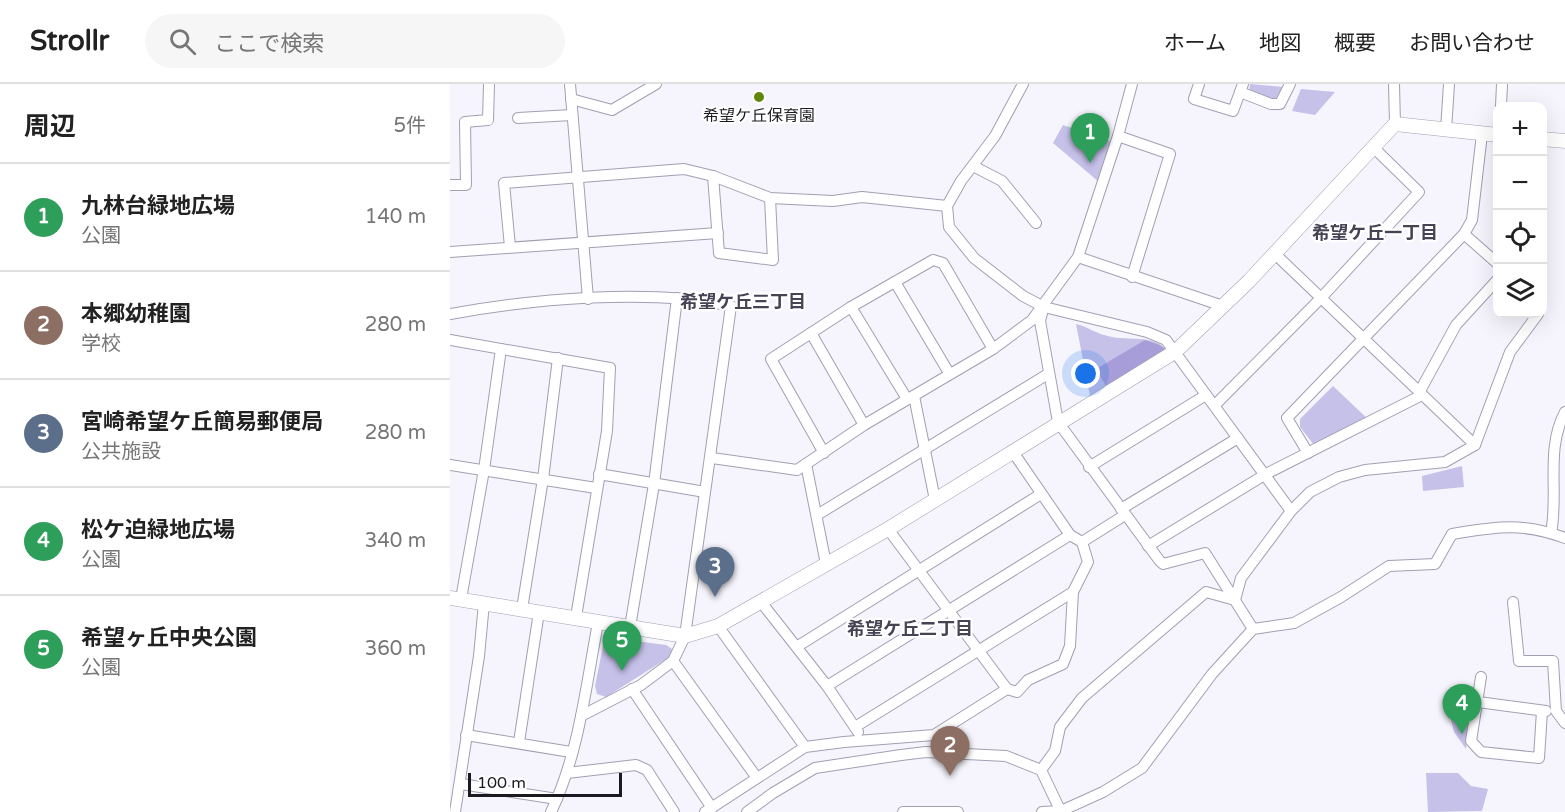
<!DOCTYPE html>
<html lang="ja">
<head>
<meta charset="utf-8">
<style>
  :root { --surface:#fff; --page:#f6f6f6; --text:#222; --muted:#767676; --line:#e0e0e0; --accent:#60860c }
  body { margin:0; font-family:"Varela Round","Noto Sans JP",sans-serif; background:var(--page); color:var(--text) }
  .controls { position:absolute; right:18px; top:18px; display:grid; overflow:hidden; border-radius:12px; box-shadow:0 6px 24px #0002 }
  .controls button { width:54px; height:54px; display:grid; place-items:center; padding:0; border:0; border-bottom:2px solid var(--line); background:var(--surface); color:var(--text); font:30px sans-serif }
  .scale { position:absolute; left:18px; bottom:15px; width:154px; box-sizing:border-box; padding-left:6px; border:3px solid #1b1a21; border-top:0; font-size:16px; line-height:21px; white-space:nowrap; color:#1b1a21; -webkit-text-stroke:4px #fff; paint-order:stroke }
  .you { position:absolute; left:636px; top:290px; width:21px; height:21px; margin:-15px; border:4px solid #fff; border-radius:50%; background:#1a73e8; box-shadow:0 0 0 9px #1a73e833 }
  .badge { display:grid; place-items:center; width:39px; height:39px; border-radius:50%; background:var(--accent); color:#fff; font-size:20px; font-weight:700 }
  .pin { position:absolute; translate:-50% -50px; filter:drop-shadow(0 2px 3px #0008) }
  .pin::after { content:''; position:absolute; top:32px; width:21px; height:18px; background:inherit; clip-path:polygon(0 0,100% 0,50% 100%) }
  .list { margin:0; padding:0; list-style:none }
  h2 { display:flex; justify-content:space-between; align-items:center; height:78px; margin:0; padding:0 24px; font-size:26px }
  h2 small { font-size:20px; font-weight:400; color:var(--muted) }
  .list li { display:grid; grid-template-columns:39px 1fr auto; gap:18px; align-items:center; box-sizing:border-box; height:108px; padding:0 24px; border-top:2px solid var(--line) }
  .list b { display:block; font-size:22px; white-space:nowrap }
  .list p { margin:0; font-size:20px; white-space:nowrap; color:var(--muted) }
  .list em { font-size:20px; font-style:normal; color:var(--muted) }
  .icon { flex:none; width:33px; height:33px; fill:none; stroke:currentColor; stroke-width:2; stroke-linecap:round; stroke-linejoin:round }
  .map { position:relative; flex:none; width:1115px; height:728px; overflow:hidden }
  header { display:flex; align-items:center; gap:36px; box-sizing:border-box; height:84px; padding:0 30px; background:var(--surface); border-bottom:2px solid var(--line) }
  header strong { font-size:28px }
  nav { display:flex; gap:33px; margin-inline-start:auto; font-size:21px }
  .search { width:420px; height:54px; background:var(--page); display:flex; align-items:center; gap:15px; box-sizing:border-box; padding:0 21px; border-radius:33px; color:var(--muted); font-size:22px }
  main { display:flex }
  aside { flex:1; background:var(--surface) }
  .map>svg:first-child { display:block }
</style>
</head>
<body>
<header>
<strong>Strollr</strong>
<div class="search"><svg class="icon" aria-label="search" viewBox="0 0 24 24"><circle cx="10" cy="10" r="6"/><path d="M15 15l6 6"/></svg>ここで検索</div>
<nav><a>ホーム</a><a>地図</a><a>概要</a><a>お問い合わせ</a></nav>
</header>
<main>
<aside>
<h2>周辺<small>5件</small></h2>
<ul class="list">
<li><span class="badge" style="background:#2e9e5b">1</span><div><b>九林台緑地広場</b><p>公園</p></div><em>140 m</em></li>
<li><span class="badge" style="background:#8d6e63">2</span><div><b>本郷幼稚園</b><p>学校</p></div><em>280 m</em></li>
<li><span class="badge" style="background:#5c6f8a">3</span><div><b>宮崎希望ケ丘簡易郵便局</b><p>公共施設</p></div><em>280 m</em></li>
<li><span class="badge" style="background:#2e9e5b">4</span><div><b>松ケ迫緑地広場</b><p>公園</p></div><em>340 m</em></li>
<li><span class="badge" style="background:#2e9e5b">5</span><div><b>希望ヶ丘中央公園</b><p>公園</p></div><em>360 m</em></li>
</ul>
</aside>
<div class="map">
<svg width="1115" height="728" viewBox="0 0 1115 728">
  <rect width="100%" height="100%" fill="#f6f5fd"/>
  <g fill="#c6c1e9">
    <polygon points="800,0 833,3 825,16 799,8"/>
    <polygon points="851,5 885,8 865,31 842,27"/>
    <polygon points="613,41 660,57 649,98 603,59"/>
    <path d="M626 240C638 243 647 250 658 252 680 258 701 249 718 267L640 312Z"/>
    <polygon points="883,302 921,338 864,361 850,343 850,335"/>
    <polygon points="1012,382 1014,403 973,407 972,392"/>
    <polygon points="163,554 216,561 222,565 221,572 156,613 147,610 145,602 154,557"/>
    <polygon points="1001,636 1019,638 1016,665 1004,648"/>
    <polygon points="976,689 1008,689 1021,702 1038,705 1032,727 978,728"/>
  </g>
  <polygon fill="#a69dd9" points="695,256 710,261 717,267 656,302 646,285"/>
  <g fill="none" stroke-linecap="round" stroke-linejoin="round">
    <g stroke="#a29fb3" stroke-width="12">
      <g id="minor">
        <polyline points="120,0 138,215"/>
        <polyline points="573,0 545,52 511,97 497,122 499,143 524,174 573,212 594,223 697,248 716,256 841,427"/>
        <polyline points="749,0 744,15 783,27 793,0"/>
        <polyline points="944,0 945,40"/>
        <polyline points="790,8 821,20 830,20 840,0"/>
        <polyline points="121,15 162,26 206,0"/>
        <polyline points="1051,22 1052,0"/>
        <polyline points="68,34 122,31"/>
        <polyline points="996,46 999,0"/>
        <polyline points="668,52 720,70 682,193"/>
        <polyline points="523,82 552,97 586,139"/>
        <polyline points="263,92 269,169 323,176 320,114"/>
        <polyline points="0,101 16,101 15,38 38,36 39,0"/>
        <polyline points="1014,150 1048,180"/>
        <polyline points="60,163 54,99 234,85 263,92 320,114 383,117 412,113 497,122"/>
        <polyline points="0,168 268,149"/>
        <polyline points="824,169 1025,361"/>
        <polyline points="628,173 773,222"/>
        <polyline points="445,198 499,289"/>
        <polyline points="401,223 457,315"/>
        <polyline points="593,225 590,237 608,338 709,476 713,480 755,469 803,545"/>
        <path d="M0 230C84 215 198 204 281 222L235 552 223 577 191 601 131 632"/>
        <polyline points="361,249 414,341"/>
        <polyline points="0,256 160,284 157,347 126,533"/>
        <polyline points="970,307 1006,241 1048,195"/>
        <polyline points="464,312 485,416"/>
        <polyline points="765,321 871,214 969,108 923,63"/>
        <polyline points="374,369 321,275 401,223 483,176 493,179 543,265"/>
        <polyline points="858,369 837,334 1014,150 1022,136 1032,50"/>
        <polyline points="262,374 347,386 414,341 543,265 582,236 628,173 668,52 682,0"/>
        <polyline points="356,380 376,480"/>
        <polyline points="0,381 146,404"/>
        <polyline points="639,383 756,311"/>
        <polyline points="149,390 255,408"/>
        <polyline points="671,425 788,354"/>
        <polyline points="367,431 598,290"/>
        <polyline points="438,445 557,605 567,608 578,596 613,580 620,562 623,508 638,478 632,458 620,451 563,368"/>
        <path d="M1101 449C1109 410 1095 365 1115 328"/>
        <polyline points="632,458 675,431"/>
        <polyline points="698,462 816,390 972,311"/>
        <polyline points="11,515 34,386 51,265"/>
        <polyline points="785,516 791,494 841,427 860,408 889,393 915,386 995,378 1025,361 1060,268 1088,230"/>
        <polyline points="311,518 377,602 408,648"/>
        <polyline points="1063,518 1069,577 1103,577 1106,627 1115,639"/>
        <polyline points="72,525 93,395 108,274"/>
        <polyline points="268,542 355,663"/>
        <polyline points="180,543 204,400 227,214"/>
        <polyline points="348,562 591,410"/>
        <polyline points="223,577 307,694"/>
        <polyline points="1031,593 1021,657 1031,668 1089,674 1092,627"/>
        <polyline points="377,602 620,451"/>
        <polyline points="182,605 262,724"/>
        <polyline points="1028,618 1096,627"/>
        <polyline points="405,643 623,508"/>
        <polyline points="16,651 121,668"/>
        <polyline points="69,658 89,528"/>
        <polyline points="591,686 605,667 610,643 632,614 756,508 785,516"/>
        <polyline points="117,689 186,681 197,686 224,728"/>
        <polyline points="11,700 107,715"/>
        <polyline points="5,728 29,572 34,519"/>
        <path d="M101 728C129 670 136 601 148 539"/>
        <polyline points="255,728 355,663 394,658 484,651 557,605"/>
        <polyline points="297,728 323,709 365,684 451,671 476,668 556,672 591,686 611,728"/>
        <polyline points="453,728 508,728"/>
        <path d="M592 728 611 727 653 708 692 684 762 590 803 545 844 539 891 513 939 482 985 480 1002 450C1046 443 1072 438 1115 454"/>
      </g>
    </g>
    <g stroke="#a29fb3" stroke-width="15">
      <g id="tertiary">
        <polyline points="1092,55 1115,57"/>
        <polyline points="0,514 235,552 268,542 438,445 726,267 799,197 945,40 1048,51"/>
      </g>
    </g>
    <use href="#minor" stroke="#fff" stroke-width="10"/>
    <use href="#tertiary" stroke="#fff" stroke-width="14"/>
  </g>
  <circle fill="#60860c" stroke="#fff" stroke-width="2" cx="309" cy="13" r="6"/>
  <g text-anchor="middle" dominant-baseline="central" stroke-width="4.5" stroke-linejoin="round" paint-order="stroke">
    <g font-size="16" fill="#1b1a21" stroke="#fff">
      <text x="309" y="32">希望ケ丘保育園</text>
    </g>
    <g font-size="18" font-weight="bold" fill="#464454" stroke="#fff">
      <text x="925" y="149">希望ケ丘一丁目</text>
      <text x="293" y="218">希望ケ丘三丁目</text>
      <text x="460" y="545">希望ケ丘二丁目</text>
    </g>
  </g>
</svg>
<div class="controls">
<button>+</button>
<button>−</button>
<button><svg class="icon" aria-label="locate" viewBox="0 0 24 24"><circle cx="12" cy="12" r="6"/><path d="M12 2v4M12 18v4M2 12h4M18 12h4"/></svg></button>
<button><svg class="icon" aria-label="layers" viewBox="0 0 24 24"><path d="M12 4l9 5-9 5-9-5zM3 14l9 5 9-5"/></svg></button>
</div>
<div class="scale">100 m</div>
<div class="you"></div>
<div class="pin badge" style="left:640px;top:79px;background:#2e9e5b">1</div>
<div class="pin badge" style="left:500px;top:692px;background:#8d6e63">2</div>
<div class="pin badge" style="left:265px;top:513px;background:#5c6f8a">3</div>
<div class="pin badge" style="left:1012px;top:650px;background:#2e9e5b">4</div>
<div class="pin badge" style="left:172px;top:587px;background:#2e9e5b">5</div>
</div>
</main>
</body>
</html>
